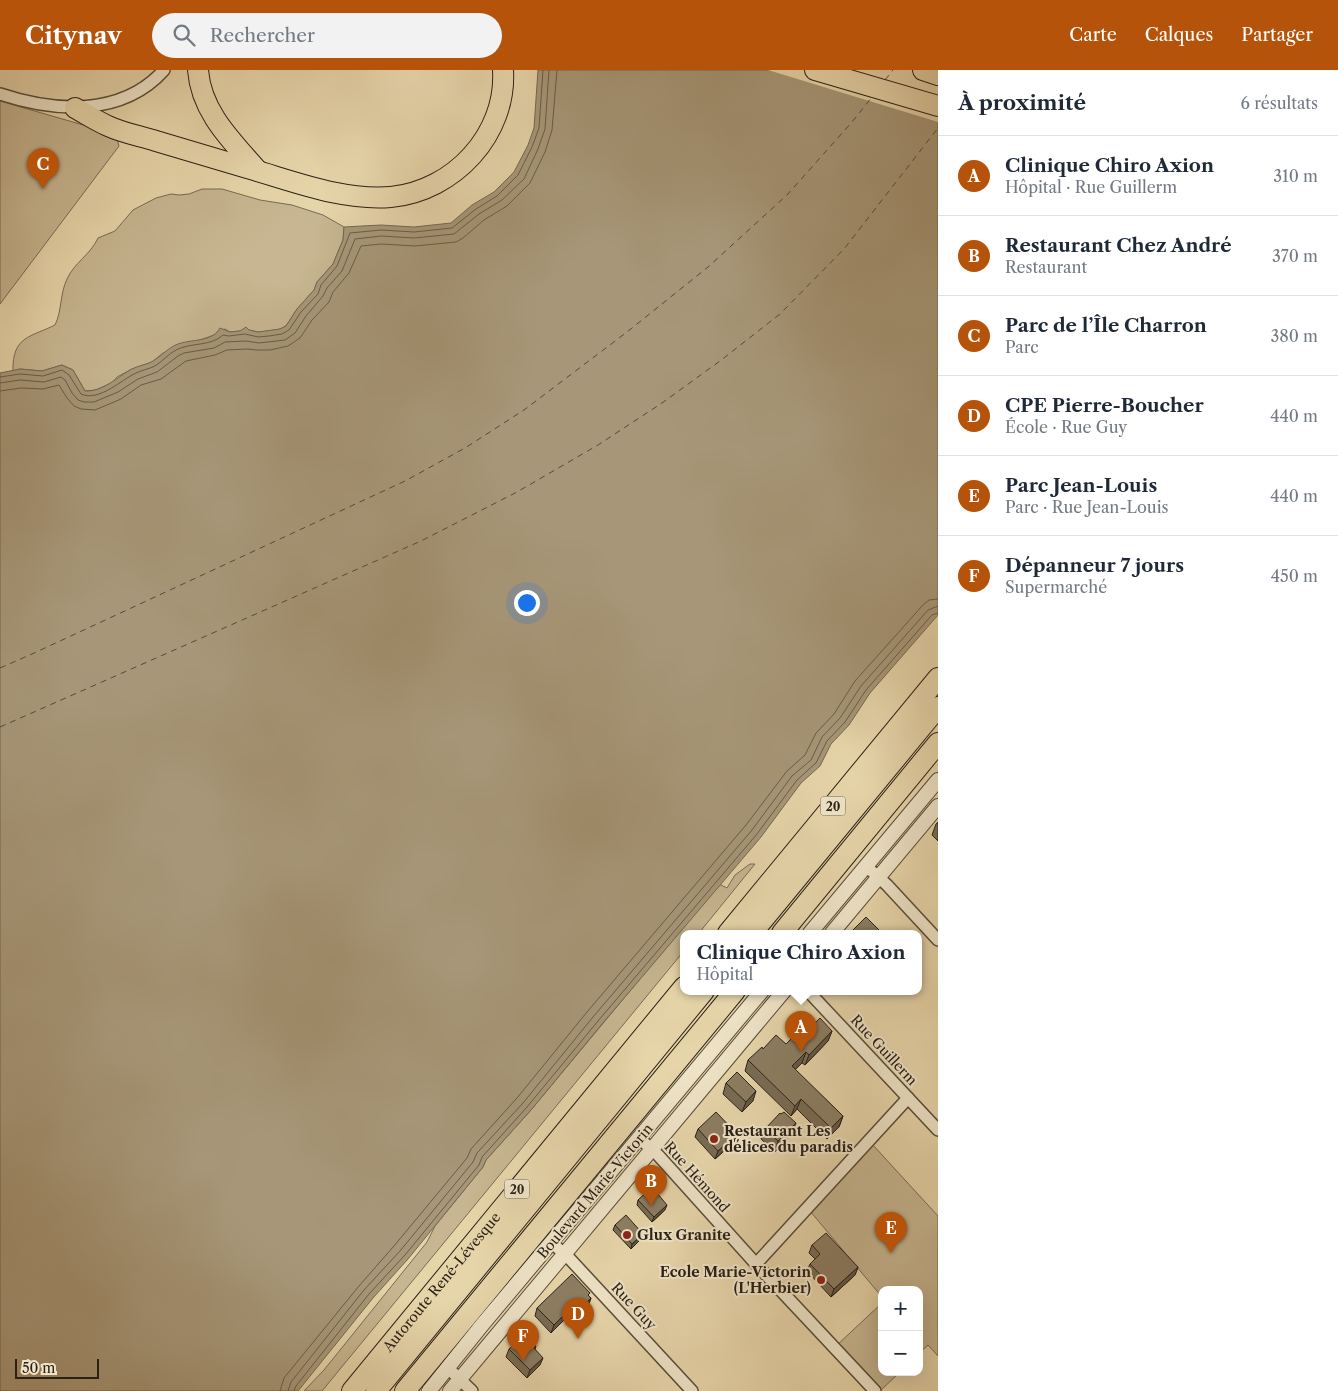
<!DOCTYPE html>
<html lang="fr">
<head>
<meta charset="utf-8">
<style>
  :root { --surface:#fff; --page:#f2f2f3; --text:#1f2937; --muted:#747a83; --line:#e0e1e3; --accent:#b45309 }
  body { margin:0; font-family:"Libre Caslon Text",serif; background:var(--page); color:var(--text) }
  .controls { position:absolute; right:15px; bottom:15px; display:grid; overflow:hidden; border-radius:10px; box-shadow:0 5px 20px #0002 }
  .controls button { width:45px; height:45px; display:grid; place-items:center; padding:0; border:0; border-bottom:1px solid var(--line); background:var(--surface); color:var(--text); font:25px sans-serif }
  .scale { position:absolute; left:15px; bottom:12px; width:84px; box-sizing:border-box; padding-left:5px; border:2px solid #2a2016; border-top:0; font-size:14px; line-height:18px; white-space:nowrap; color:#2a2016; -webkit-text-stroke:4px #efe4c8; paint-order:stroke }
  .you { position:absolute; left:526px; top:532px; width:18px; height:18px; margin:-12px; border:4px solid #fff; border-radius:50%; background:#1a73e8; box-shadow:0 0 0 8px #1a73e833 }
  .badge { display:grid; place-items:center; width:32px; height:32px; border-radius:50%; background:var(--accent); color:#fff; font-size:16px; font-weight:700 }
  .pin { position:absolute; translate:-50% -41px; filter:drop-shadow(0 1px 2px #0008) }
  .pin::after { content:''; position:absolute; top:26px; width:18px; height:15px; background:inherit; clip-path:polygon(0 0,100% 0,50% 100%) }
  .popup { position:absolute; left:680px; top:860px; width:242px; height:65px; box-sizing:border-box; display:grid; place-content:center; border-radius:10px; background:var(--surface); filter:drop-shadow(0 1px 4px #0005); font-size:16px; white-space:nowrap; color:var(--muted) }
  .popup b { font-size:19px; color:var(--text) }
  .popup::after { content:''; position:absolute; left:50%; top:100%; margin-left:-10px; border:10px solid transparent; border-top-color:var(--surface) }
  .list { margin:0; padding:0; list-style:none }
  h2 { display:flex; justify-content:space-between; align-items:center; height:65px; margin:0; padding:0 20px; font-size:21px }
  h2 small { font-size:16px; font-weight:400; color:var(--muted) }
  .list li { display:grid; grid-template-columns:32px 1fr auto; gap:15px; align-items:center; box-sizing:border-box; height:80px; padding:0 20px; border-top:1px solid var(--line) }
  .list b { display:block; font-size:19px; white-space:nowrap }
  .list p { margin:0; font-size:16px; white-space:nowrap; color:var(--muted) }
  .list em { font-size:16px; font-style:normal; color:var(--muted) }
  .icon { flex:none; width:28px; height:28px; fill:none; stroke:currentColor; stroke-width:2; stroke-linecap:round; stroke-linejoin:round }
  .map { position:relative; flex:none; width:938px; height:1321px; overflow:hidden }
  header { display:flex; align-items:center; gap:30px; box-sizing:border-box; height:70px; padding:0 25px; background:var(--accent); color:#fff }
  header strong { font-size:24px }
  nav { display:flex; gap:28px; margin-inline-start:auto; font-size:18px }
  .search { width:350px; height:45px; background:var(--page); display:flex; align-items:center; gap:12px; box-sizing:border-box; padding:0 18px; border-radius:28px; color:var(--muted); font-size:19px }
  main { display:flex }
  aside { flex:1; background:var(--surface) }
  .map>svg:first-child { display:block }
</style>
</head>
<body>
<header>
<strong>Citynav</strong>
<div class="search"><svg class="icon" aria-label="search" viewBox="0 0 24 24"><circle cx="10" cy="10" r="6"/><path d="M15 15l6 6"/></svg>Rechercher</div>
<nav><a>Carte</a><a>Calques</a><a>Partager</a></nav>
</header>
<main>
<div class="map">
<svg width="938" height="1321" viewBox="0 0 938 1321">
  <rect width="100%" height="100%" fill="#e7d5aa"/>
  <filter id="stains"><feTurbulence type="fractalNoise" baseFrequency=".004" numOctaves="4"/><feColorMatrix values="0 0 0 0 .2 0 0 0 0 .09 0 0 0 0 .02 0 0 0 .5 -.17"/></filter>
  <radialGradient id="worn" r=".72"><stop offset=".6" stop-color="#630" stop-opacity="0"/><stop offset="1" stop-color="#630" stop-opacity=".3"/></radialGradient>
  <g fill="#c7b691" stroke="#786b54">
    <polygon points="0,31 111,63 117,69 119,76 0,234"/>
    <path d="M202 119H222L260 130 292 135 323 145 344 157 343 170 333 194 317 212 314 220 297 239 286 256 280 259 269 261 258 262 249 260 230 262 225 259 218 261 217 264 163 283 152 292 132 299 117 307 113 312 96 320 85 321 73 300 62 295 42 301 20 299 13 301C12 266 31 267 55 255 62 241 60 223 67 209 74 193 91 184 98 168L115 161 133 140 156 128 171 124 179 125 189 124Z"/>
    <polygon points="750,794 755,794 699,863 684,863 683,882 322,1321 304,1321 324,1300 427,1172 435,1156 483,1097 486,1090 531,1040 719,814 727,818 735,805"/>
    <polygon points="872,1074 938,1146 938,1286 928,1275 919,1283 919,1220 882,1220 882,1227 810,1141"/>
    <polygon points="882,1233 882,1302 900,1302 880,1321 836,1276"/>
  </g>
  <path fill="#a79778" stroke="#756751" d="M538 0H938V545L870 623 849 655 831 674 820 696 801 713 761 767 602 954 531 1040 486 1090 483 1097 408 1189 373 1228 298 1321H0V303L20 299 42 301 62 295 73 300 85 321C103 322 117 307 132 299 139 295 147 295 153 291 160 287 165 281 172 277 187 267 210 275 220 258L230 262 240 261 246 257 249 260 258 262 280 259 286 256 297 239 314 220 317 212 333 194 343 170 344 157 381 155 414 157 451 153 472 135 494 122 514 102 528 75 534 58Z"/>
  <polygon fill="#e7d5aa" points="768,0 938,0 938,52"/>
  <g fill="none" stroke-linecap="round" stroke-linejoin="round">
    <g stroke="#685c47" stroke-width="1">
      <path d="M0 307 20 304 43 306 62 300 69 305 81 324C99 332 121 310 136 303 142 300 149 299 155 296 162 292 168 284 176 280 191 272 210 277 223 265L229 266 245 264 258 267 269 266 282 264 289 260 301 242 318 224 321 215 337 196 350 163 381 160 414 162 452 158 476 139 497 126 518 105 532 77 539 58 543 0"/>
      <polyline points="0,313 20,310 44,312 61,307 65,310 72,323 78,330 84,332 94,332 118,322 138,309 157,302 178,286 184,283 214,278 225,272 246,271 259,273 285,270 295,263 306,246 323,226 327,218 342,201 355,169 381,166 414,168 454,164 479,144 502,130 524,109 538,79 545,59 549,0"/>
      <polyline points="0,321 21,318 43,319 59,315 67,328 74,336 81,339 95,340 121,329 141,315 161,309 186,291 215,285 227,280 247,279 257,280 270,280 288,276 300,268 312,250 329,232 333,222 349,203 361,176 381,174 415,176 456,172 463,168 484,150 507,136 530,113 545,82 552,60 557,0"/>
      <polyline points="280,1321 284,1308 359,1216 394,1176 467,1088 471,1079 517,1028 587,942 746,755 787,701 805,685 816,663 834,644 855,611 923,535 929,530 938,529"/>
      <polyline points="288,1321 291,1312 364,1220 400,1181 473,1092 477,1083 523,1033 593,947 752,760 792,706 811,690 822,667 840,648 861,616 928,540 938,536"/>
      <polyline points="294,1321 296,1316 369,1224 405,1185 479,1095 482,1087 527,1037 598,951 757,764 797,710 816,693 827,671 845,652 866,620 932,545 938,543"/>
    </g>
    <g stroke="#564a38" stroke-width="1" stroke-dasharray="6 5" stroke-linecap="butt">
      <polyline points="885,10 893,0"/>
      <polyline points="0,598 32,584 405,411 465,378 524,340 627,262 708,197 787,125 852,52 872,27"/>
      <polyline points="0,657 421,471 517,422 598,375 662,333 720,291 780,244 844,179 938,58"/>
    </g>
    <g stroke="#594d3b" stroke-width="14">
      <g id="minor">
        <path d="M0 24C54 42 122 47 164 0"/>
        <polyline points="866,796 887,815 938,870"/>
        <polyline points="808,921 938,1060"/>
        <polyline points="639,1068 658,1085 756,1194 875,1321"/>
        <polyline points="552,1173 569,1188 692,1321"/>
        <polyline points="756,1194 908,1028"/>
        <polyline points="448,1298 472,1321"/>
      </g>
    </g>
    <g stroke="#594d3b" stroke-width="16">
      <g id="tertiary">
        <polyline points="810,863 938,710"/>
        <polyline points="832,863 938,736"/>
        <polyline points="429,1321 482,1255 762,921"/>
        <polyline points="450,1321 784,921"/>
      </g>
    </g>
    <g stroke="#2a2016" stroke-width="22">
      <g id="motorway">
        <path d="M198 0C201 42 232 71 258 101"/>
        <polyline points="815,0 938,36"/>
        <polyline points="923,0 938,5"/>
        <path d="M75 38C86 44 97 51 108 56 123 63 140 66 156 71 186 80 216 89 247 98 293 111 342 131 391 127 454 121 507 64 503 0"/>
        <polyline points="728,863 938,608"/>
        <polyline points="752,863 938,637"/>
        <polyline points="782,863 938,673"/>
        <path id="s1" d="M352 1321 684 917"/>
        <polyline points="376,1321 704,921"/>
        <polyline points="405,1321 735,921"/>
      </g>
    </g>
    <use href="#minor" stroke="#efe4c8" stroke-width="11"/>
    <use href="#tertiary" stroke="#efe4c8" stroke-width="14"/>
    <use href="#motorway" stroke="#e7d5aa" stroke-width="20"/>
  </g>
  <g fill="#786c55" stroke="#2a2016">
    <polygon points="938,752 938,771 932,765 936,754"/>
    <polygon points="870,921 878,921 874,925"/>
    <polygon points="832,961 828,971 805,995 802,993 795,1000 843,1046 839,1057 827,1069 797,1039 791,1046 745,1001 748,990 763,979 796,972"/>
    <polygon points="726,1013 753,1031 742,1042 723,1024"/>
    <polygon points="698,1059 737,1064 734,1072 715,1089 695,1067"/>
    <polygon points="765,1059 792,1063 775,1082 761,1069"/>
    <polygon points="638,1130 665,1140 652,1152 637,1135"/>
    <polygon points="615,1155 643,1164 641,1169 631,1179 613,1160"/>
    <polygon points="812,1175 858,1197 855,1205 831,1227 807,1201 810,1194 815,1189 809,1183"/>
    <polygon points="591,1228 588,1236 578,1246 573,1241 551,1263 535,1246 537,1238"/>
    <polygon points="536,1276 535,1279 540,1295 527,1308 506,1287 509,1279"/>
  </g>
  <g fill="#625845" stroke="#2a2016">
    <polygon points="832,961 828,971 805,995 809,985"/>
    <polygon points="806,982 802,993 788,1007 792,996"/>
    <polygon points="756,1021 753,1031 742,1042 746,1032"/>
    <polygon points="801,1029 797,1039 791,1046 795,1036"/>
    <polygon points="843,1046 839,1057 827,1069 831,1058"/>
    <polygon points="796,1053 792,1063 775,1082 778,1071"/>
    <polygon points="737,1064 734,1072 715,1089 718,1081"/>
    <polygon points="667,1135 665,1140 652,1152 654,1147"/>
    <polygon points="643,1164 641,1169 631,1179 632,1174"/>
    <polygon points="858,1197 855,1205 831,1227 834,1219"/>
    <polygon points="591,1228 588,1236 578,1246 581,1238"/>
    <polygon points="576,1233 573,1241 551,1263 554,1255"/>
    <polygon points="543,1288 540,1295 527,1308 530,1300"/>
  </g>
  <g fill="#8c7e63" stroke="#2a2016">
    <polygon points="866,847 882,863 850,863"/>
    <polygon points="820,948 832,961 809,985 806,982 792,996 843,1046 831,1058 801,1029 795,1036 748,990 762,977 763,979 776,965 786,974 792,968 796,972"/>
    <polygon points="737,1002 756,1021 746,1032 726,1013"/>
    <polygon points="716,1042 737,1064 718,1081 698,1059"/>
    <polygon points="784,1042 796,1053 778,1071 765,1059 780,1043 781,1044"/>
    <polygon points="652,1117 667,1135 654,1147 638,1130"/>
    <polygon points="626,1145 643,1164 632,1174 615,1155"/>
    <polygon points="826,1163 858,1197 834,1219 810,1194 820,1184 812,1175"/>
    <polygon points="572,1204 590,1223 588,1225 591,1228 581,1238 576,1233 554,1255 537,1238"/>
    <polygon points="524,1265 536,1276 534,1278 543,1288 530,1300 509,1279"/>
  </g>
  <g fill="#8f2418" stroke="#efe4c8" stroke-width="2">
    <circle cx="714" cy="1069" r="5"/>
    <circle cx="627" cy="1165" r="5"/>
    <circle cx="821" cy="1210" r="5"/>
  </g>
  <g text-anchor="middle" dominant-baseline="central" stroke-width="4" stroke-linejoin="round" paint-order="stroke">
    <g fill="#efe4c8" stroke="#655b4b" stroke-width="1">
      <rect x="820.5" y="726.5" width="25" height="19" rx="4"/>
      <rect x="504.5" y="1109.5" width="25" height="19" rx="4"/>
    </g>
    <g font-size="12" font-weight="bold" fill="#2a2016">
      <text x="833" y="736">20</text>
      <text x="517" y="1119">20</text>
    </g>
    <g font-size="14" fill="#2a2016" stroke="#efe4c8">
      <text transform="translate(884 980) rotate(47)">Rue Guillerm</text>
      <text transform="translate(697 1107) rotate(48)">Rue Hémond</text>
      <text transform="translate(595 1121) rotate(-50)">Boulevard Marie-Victorin</text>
      <text stroke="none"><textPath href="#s1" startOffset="141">Autoroute René-Lévesque</textPath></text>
      <text transform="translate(634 1236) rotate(47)">Rue Guy</text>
    </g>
    <g font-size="14" font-weight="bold" fill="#2a2016" stroke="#efe4c8" text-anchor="start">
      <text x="724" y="1061">Restaurant Les<tspan x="724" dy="16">délices du paradis</tspan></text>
      <text x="637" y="1165">Glux Granite</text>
      <text x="811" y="1202" text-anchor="end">Ecole Marie-Victorin<tspan x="811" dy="16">(L'Herbier)</tspan></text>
    </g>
  </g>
  <rect width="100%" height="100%" filter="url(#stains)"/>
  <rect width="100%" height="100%" fill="url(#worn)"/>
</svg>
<div class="controls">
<button>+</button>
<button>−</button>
</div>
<div class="scale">50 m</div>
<div class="you"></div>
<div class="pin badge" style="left:801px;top:982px">A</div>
<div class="popup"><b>Clinique Chiro Axion</b>Hôpital</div>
<div class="pin badge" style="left:651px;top:1136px">B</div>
<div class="pin badge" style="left:43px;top:119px">C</div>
<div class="pin badge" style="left:578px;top:1269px">D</div>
<div class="pin badge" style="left:891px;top:1183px">E</div>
<div class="pin badge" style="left:523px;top:1291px">F</div>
</div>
<aside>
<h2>À proximité<small>6 résultats</small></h2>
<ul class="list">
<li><span class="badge">A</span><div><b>Clinique Chiro Axion</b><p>Hôpital · Rue Guillerm</p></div><em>310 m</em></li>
<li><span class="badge">B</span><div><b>Restaurant Chez André</b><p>Restaurant</p></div><em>370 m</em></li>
<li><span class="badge">C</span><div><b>Parc de l’Île Charron</b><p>Parc</p></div><em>380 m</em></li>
<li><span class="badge">D</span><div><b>CPE Pierre-Boucher</b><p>École · Rue Guy</p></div><em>440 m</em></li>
<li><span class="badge">E</span><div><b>Parc Jean-Louis</b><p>Parc · Rue Jean-Louis</p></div><em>440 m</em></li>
<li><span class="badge">F</span><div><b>Dépanneur 7 jours</b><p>Supermarché</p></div><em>450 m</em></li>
</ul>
</aside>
</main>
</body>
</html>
